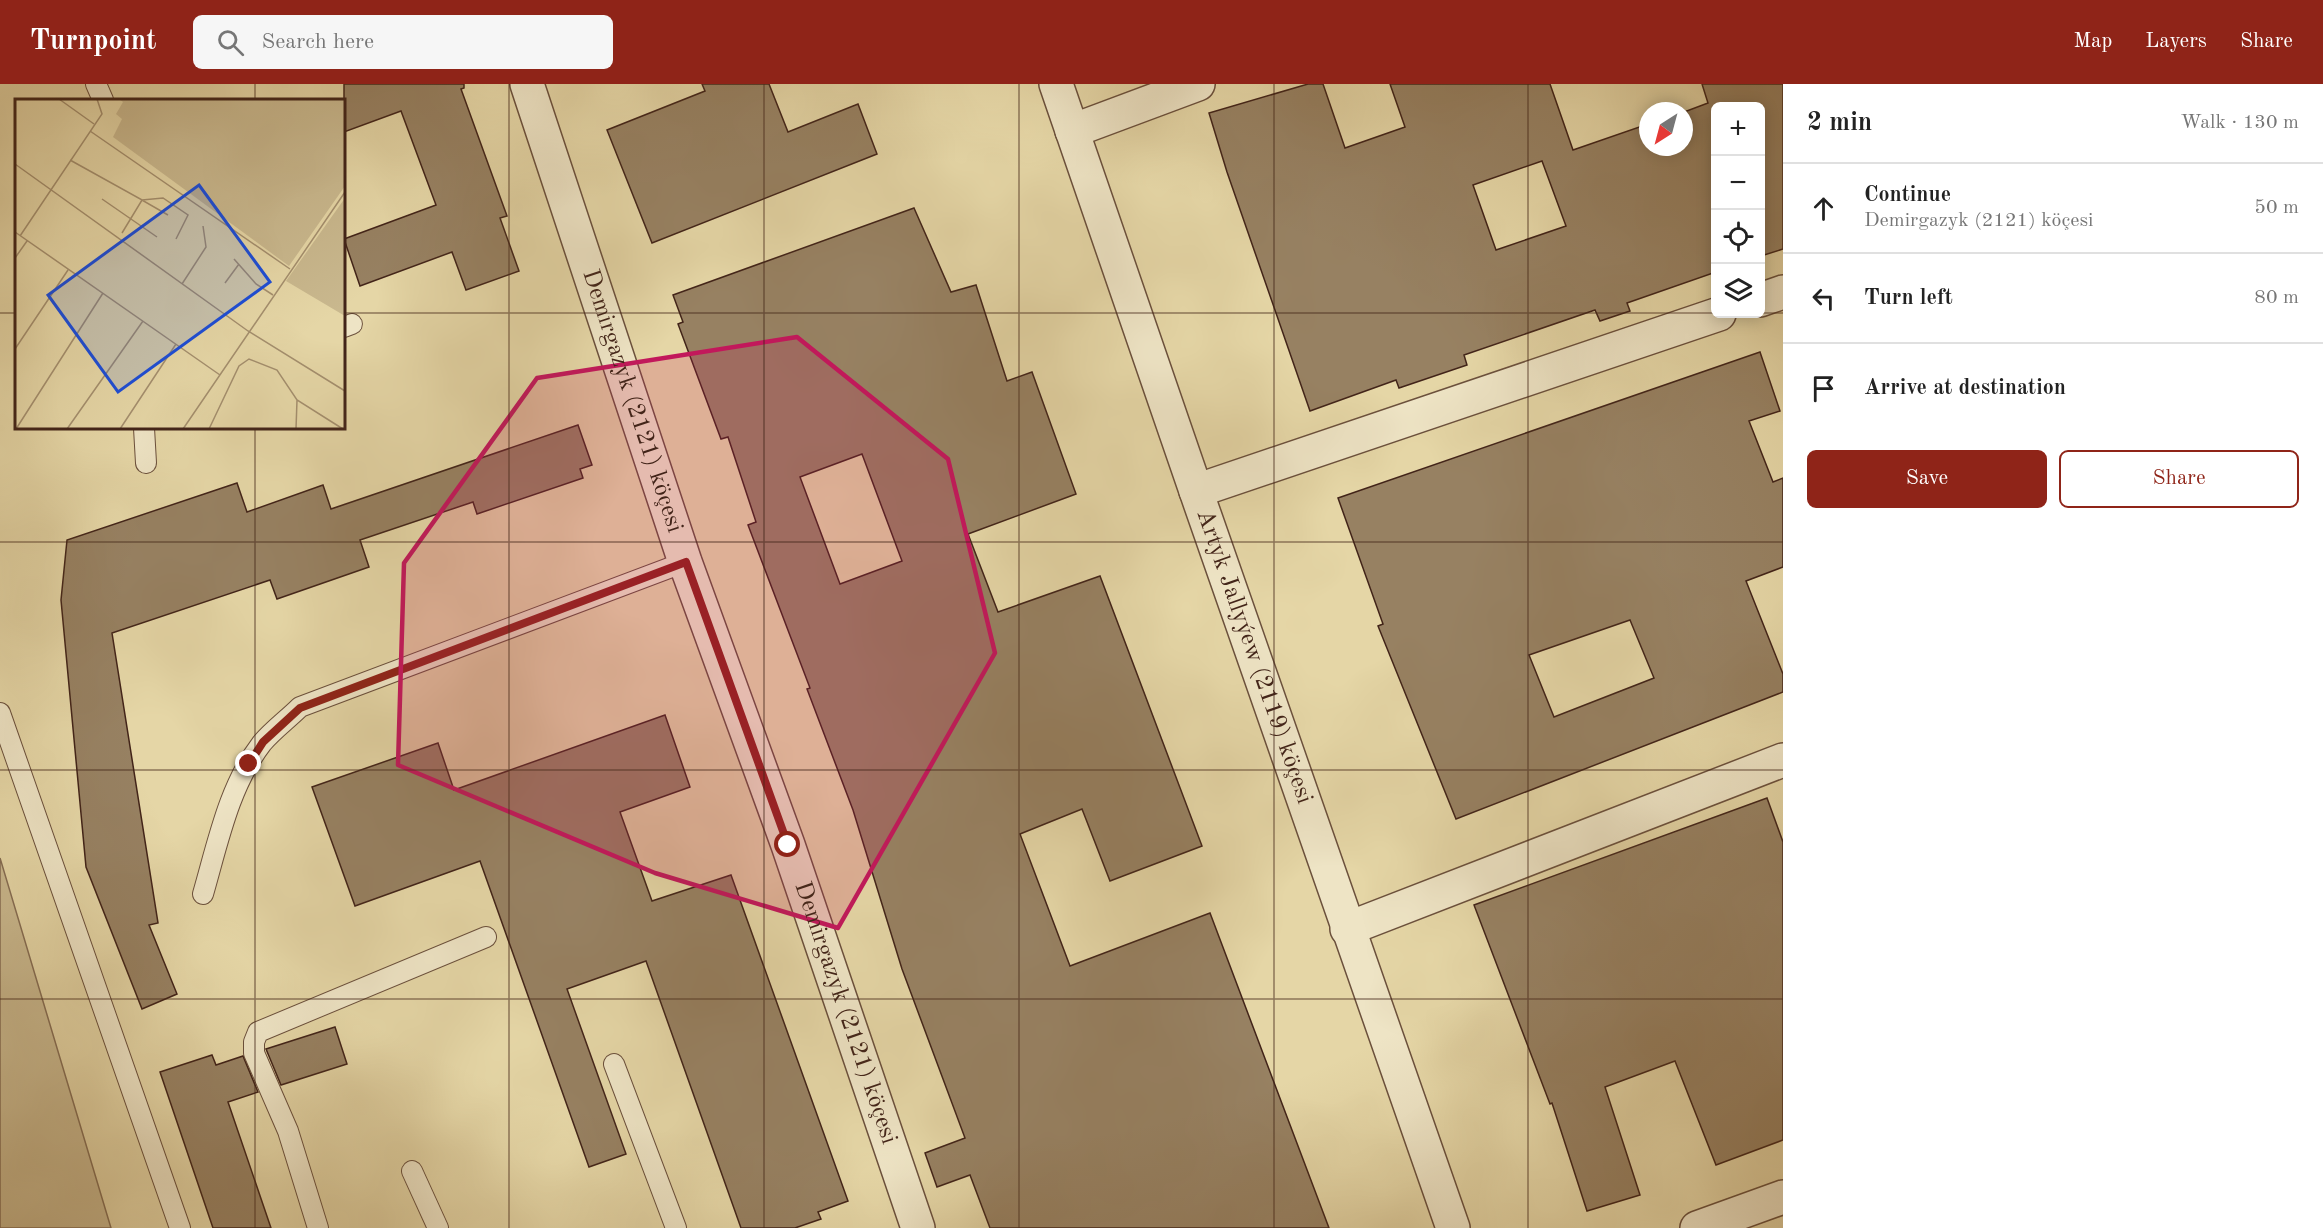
<!DOCTYPE html>
<html lang="en">
<head>
<meta charset="utf-8">
<style>
  :root { --surface:#fff; --page:#f6f6f6; --text:#222; --muted:#767676; --line:#e0e0e0; --accent:#8f2418 }
  body { margin:0; font-family:"Old Standard TT",serif; background:var(--page); color:var(--text) }
  .controls { position:absolute; right:18px; top:18px; display:grid; overflow:hidden; border-radius:9px; box-shadow:0 3px 15px #0003 }
  .controls button { width:54px; height:54px; display:grid; place-items:center; padding:0; border:0; border-bottom:2px solid var(--line); background:var(--surface); color:var(--text); font:30px sans-serif }
  .compass { position:absolute; left:1639px; top:18px; width:54px; height:54px; border-radius:50%; background:var(--surface); box-shadow:0 3px 15px #0003; rotate:216deg }
  .stop { position:absolute; width:18px; height:18px; margin:-14px; border:4px solid #8f2418; border-radius:50%; background:#fff }
  .stop.end { background:#8f2418; border-color:#fff; box-shadow:0 2px 6px #0008 }
  .list { margin:0; padding:0; list-style:none }
  h2 { display:flex; justify-content:space-between; align-items:center; height:78px; margin:0; padding:0 24px; font-size:26px }
  h2 small { font-size:20px; font-weight:400; color:var(--muted) }
  .list li { display:grid; grid-template-columns:39px 1fr auto; gap:18px; align-items:center; box-sizing:border-box; height:90px; padding:0 24px; border-top:2px solid var(--line) }
  .list b { display:block; font-size:22px; white-space:nowrap }
  .list p { margin:0; font-size:20px; white-space:nowrap; color:var(--muted) }
  .list em { font-size:20px; font-style:normal; color:var(--muted) }
  .actions { display:flex; gap:12px; padding:18px 24px }
  .actions a { flex:1; padding:14px 0; border:2px solid var(--accent); border-radius:9px; text-align:center; font-size:21px; color:var(--accent) }
  .actions .main { background:var(--accent); color:#fff }
  .icon { flex:none; width:33px; height:33px; fill:none; stroke:currentColor; stroke-width:2; stroke-linecap:round; stroke-linejoin:round }
  .map { position:relative; flex:none; width:1783px; height:1144px; overflow:hidden }
  header { display:flex; align-items:center; gap:36px; box-sizing:border-box; height:84px; padding:0 30px; background:var(--accent); color:#fff }
  header strong { font-size:28px }
  nav { display:flex; gap:33px; margin-inline-start:auto; font-size:21px }
  .search { width:420px; height:54px; background:var(--page); display:flex; align-items:center; gap:15px; box-sizing:border-box; padding:0 21px; border-radius:9px; color:var(--muted); font-size:22px }
  main { display:flex }
  aside { flex:1; background:var(--surface) }
  .map>svg:first-child { display:block }
</style>
</head>
<body>
<header>
<strong>Turnpoint</strong>
<div class="search"><svg class="icon" aria-label="search" viewBox="0 0 24 24"><circle cx="10" cy="10" r="6"/><path d="M15 15l6 6"/></svg>Search here</div>
<nav><a>Map</a><a>Layers</a><a>Share</a></nav>
</header>
<main>
<div class="map">
<svg width="1783" height="1144" viewBox="0 0 1783 1144">
  <rect width="100%" height="100%" fill="#e5d6a6"/>
  <filter id="stains"><feTurbulence type="fractalNoise" baseFrequency=".00333" numOctaves="4"/><feColorMatrix values="0 0 0 0 .2 0 0 0 0 .09 0 0 0 0 .02 0 0 0 .5 -.17"/></filter>
  <radialGradient id="worn" r=".72"><stop offset=".6" stop-color="#630" stop-opacity="0"/><stop offset="1" stop-color="#630" stop-opacity=".3"/></radialGradient>
  <polygon fill="#c9b88e" stroke="#866e54" stroke-width="1.5" points="0,774 111,1144 0,1144"/>
  <g fill="#978162" stroke="#422419" stroke-width="1.5" fill-rule="evenodd">
    <polygon points="344,0 464,0 464,4 461,5 507,132 500,134 519,187 466,206 452,168 360,202 344,155 436,121 401,27 344,48"/>
    <polygon points="702,0 769,0 788,48 858,20 877,70 652,159 607,46 705,7"/>
    <path d="M1308 0H1323L1345 64 1405 43 1390 0H1550L1573 66 1648 40V63H1684V28L1708 19 1702 0H1783V165L1761 172V22H1716V188L1627 219 1630 227 1600 237 1595 226 1464 271 1467 281 1399 304 1396 296 1310 327 1227 88 1209 29ZM1542 77 1566 142 1496 166 1473 101Z"/>
    <path d="M914 124 951 208 976 201 1007 297 1032 288 1076 410 968 450 998 528 1100 492 1202 762 1110 797 1082 725 1020 750 1070 882 1210 829 1329 1144H990L970 1091 937 1103 925 1069 965 1054 902 885 853 726 807 605 810 604 748 441 756 438 728 353 721 355 678 240 683 238 673 211ZM862 370 902 477 840 500 800 393Z"/>
    <path d="M1760 268 1780 327 1749 337 1773 398 1783 394V483L1746 497 1783 590V608L1456 735 1378 542 1383 540 1338 414ZM1630 536 1654 594 1554 633 1529 571Z"/>
    <polygon points="578,341 592,381 580,385 583,394 477,430 473,418 360,456 369,483 277,515 270,496 112,549 158,839 149,841 177,910 142,925 86,783 61,516 67,456 237,399 247,428 323,401 331,425"/>
    <polygon points="665,631 690,703 620,728 652,817 731,791 848,1117 818,1128 821,1135 795,1144 741,1144 646,877 567,905 626,1070 589,1083 480,777 355,822 312,703 438,659 454,706"/>
    <polygon points="1767,714 1783,758 1783,1056 1716,1081 1675,977 1605,1003 1640,1111 1587,1127 1552,1019 1550,1020 1474,821"/>
    <polygon points="335,943 347,980 281,1001 266,965"/>
    <polygon points="212,971 216,981 243,972 258,1008 228,1018 271,1144 213,1144 160,988"/>
  </g>
  <g fill="none" stroke-linecap="round" stroke-linejoin="round">
    <g stroke="#6b503c" stroke-width="22">
      <g id="service">
        <polyline points="96,0 103,16"/>
        <polyline points="344,243 352,240"/>
        <polyline points="144,344 146,379"/>
        <polyline points="0,629 180,1144"/>
        <path d="M203 810C218 758 229 702 262 659 273 646 288 635 300 623L685 478"/>
        <polyline points="614,980 676,1144"/>
        <polyline points="412,1087 438,1144"/>
        <polyline points="318,1144 288,1047 254,969 254,958 258,948 486,853"/>
      </g>
    </g>
    <g stroke="#6b503c" stroke-width="36">
      <g id="minor">
        <path id="s1" d="M527 0 685 478 788 761 918 1144"/>
        <polyline points="1072,47 1198,0"/>
        <polyline points="1760,216 1783,208"/>
        <polyline points="1196,407 1719,230"/>
        <polyline points="1347,845 1783,676"/>
        <polyline points="1697,1144 1783,1113"/>
      </g>
    </g>
    <g stroke="#6b503c" stroke-width="36">
      <g id="tertiary">
        <path id="s2" d="M1056 0 1196 407 1453 1144"/>
      </g>
    </g>
    <use href="#service" stroke="#eee4c5" stroke-width="20"/>
    <use href="#minor" stroke="#eee4c5" stroke-width="33"/>
    <use href="#tertiary" stroke="#eee4c5" stroke-width="33"/>
  </g>
  <g fill="none" stroke-linecap="round" stroke-linejoin="round">
    <polyline stroke="#8f2418" stroke-width="8" points="249,680 263,658 300,624 686,478 788,761"/>
  </g>
  <path fill="#c2185b" fill-opacity="0.2" stroke="#c2185b" stroke-width="4.5" stroke-linejoin="round" d="M797 253 948 375 995 569 838 844 655 789 398 681 404 479 537 294Z"/>
  <path fill="none" stroke="#422419" stroke-width="1.5" stroke-opacity="0.55" d="M255 0V16M509 0V1144M764 0V1144M1019 0V1144M1274 0V1144M1528 0V1144M0 229H16M344 229H1716M1760 229H1783M255 344V1144M0 458H1783M0 686H1783M0 915H1783"/>
  <g text-anchor="middle" dominant-baseline="central" stroke-width="6" stroke-linejoin="round" paint-order="stroke">
    <g font-size="24" fill="#422419" stroke="#eee4c5">
      <text stroke="none"><textPath href="#s1" startOffset="334">Demirgazyk (2121) köçesi</textPath></text>
      <text stroke="none"><textPath href="#s2" startOffset="606">Artyk Jallyýew (2119) köçesi</textPath></text>
      <text stroke="none"><textPath href="#s1" startOffset="982">Demirgazyk (2121) köçesi</textPath></text>
    </g>
  </g>
  <g transform="translate(15 15)">
    <rect width="330" height="330" fill="#e5d6a6"/>
    <path d="M104 0H330V87L274 167 98 38 107 20 101 15 108 3ZM330 99V217L271 182Z" fill="#c9b88e"/>
    <path fill="none" stroke="#a48f6e" stroke-width="1.5" d="M44 0 79 25M75 32 275 170M55 61 127 101 148 99 173 116 161 140M0 65 233 232 330 292M87 100 142 138M0 133 205 276M107 134 127 101 153 116M5 137 87 15 82 0M0 159 12 142M219 160 241 185 258 196M210 184 224 165M167 185 191 148 188 127M0 250 53 171M1 330 88 194M52 330 128 222M105 330 161 245M168 330 330 93M194 330 224 267 234 260 262 271 282 301 328 330M281 330 282 301"/>
    <path fill="#1d4ed8" fill-opacity="0.15" stroke="#1d4ed8" stroke-width="3" d="M184 86 255 183 103 293 33 196Z"/>
    <rect width="330" height="330" fill="none" stroke="#422419" stroke-width="3"/>
  </g>
  <rect width="100%" height="100%" filter="url(#stains)"/>
  <rect width="100%" height="100%" fill="url(#worn)"/>
</svg>
<div class="controls">
<button>+</button>
<button>−</button>
<button><svg class="icon" aria-label="locate" viewBox="0 0 24 24"><circle cx="12" cy="12" r="6"/><path d="M12 2v4M12 18v4M2 12h4M18 12h4"/></svg></button>
<button><svg class="icon" aria-label="layers" viewBox="0 0 24 24"><path d="M12 4l9 5-9 5-9-5zM3 14l9 5 9-5"/></svg></button>
</div>
<svg class="compass" viewBox="-18 -18 36 36"><path d="M0-13l5 13h-10z" fill="#e53935"/><path d="M0 13l5-13h-10z" fill="#767676"/></svg>
<div class="stop" style="left:788px;top:761px"></div>
<div class="stop end" style="left:249px;top:680px"></div>
</div>
<aside>
<h2>2 min<small>Walk · 130 m</small></h2>
<ul class="list">
<li><svg class="icon" aria-label="ahead" viewBox="0 0 24 24"><path d="M12 20V5M6 11l6-6 6 6"/></svg><div><b>Continue</b><p>Demirgazyk (2121) köçesi</p></div><em>50 m</em></li>
<li><svg class="icon" aria-label="left" viewBox="0 0 24 24"><path d="M17 20v-9H6M10 6l-5 5 5 5"/></svg><div><b>Turn left</b></div><em>80 m</em></li>
<li><svg class="icon" aria-label="arrive" viewBox="0 0 24 24"><path d="M6 21V4h12l-3 4 3 4H6"/></svg><div><b>Arrive at destination</b></div></li>
</ul>
<div class="actions"><a class="main">Save</a><a>Share</a></div>
</aside>
</main>
</body>
</html>
